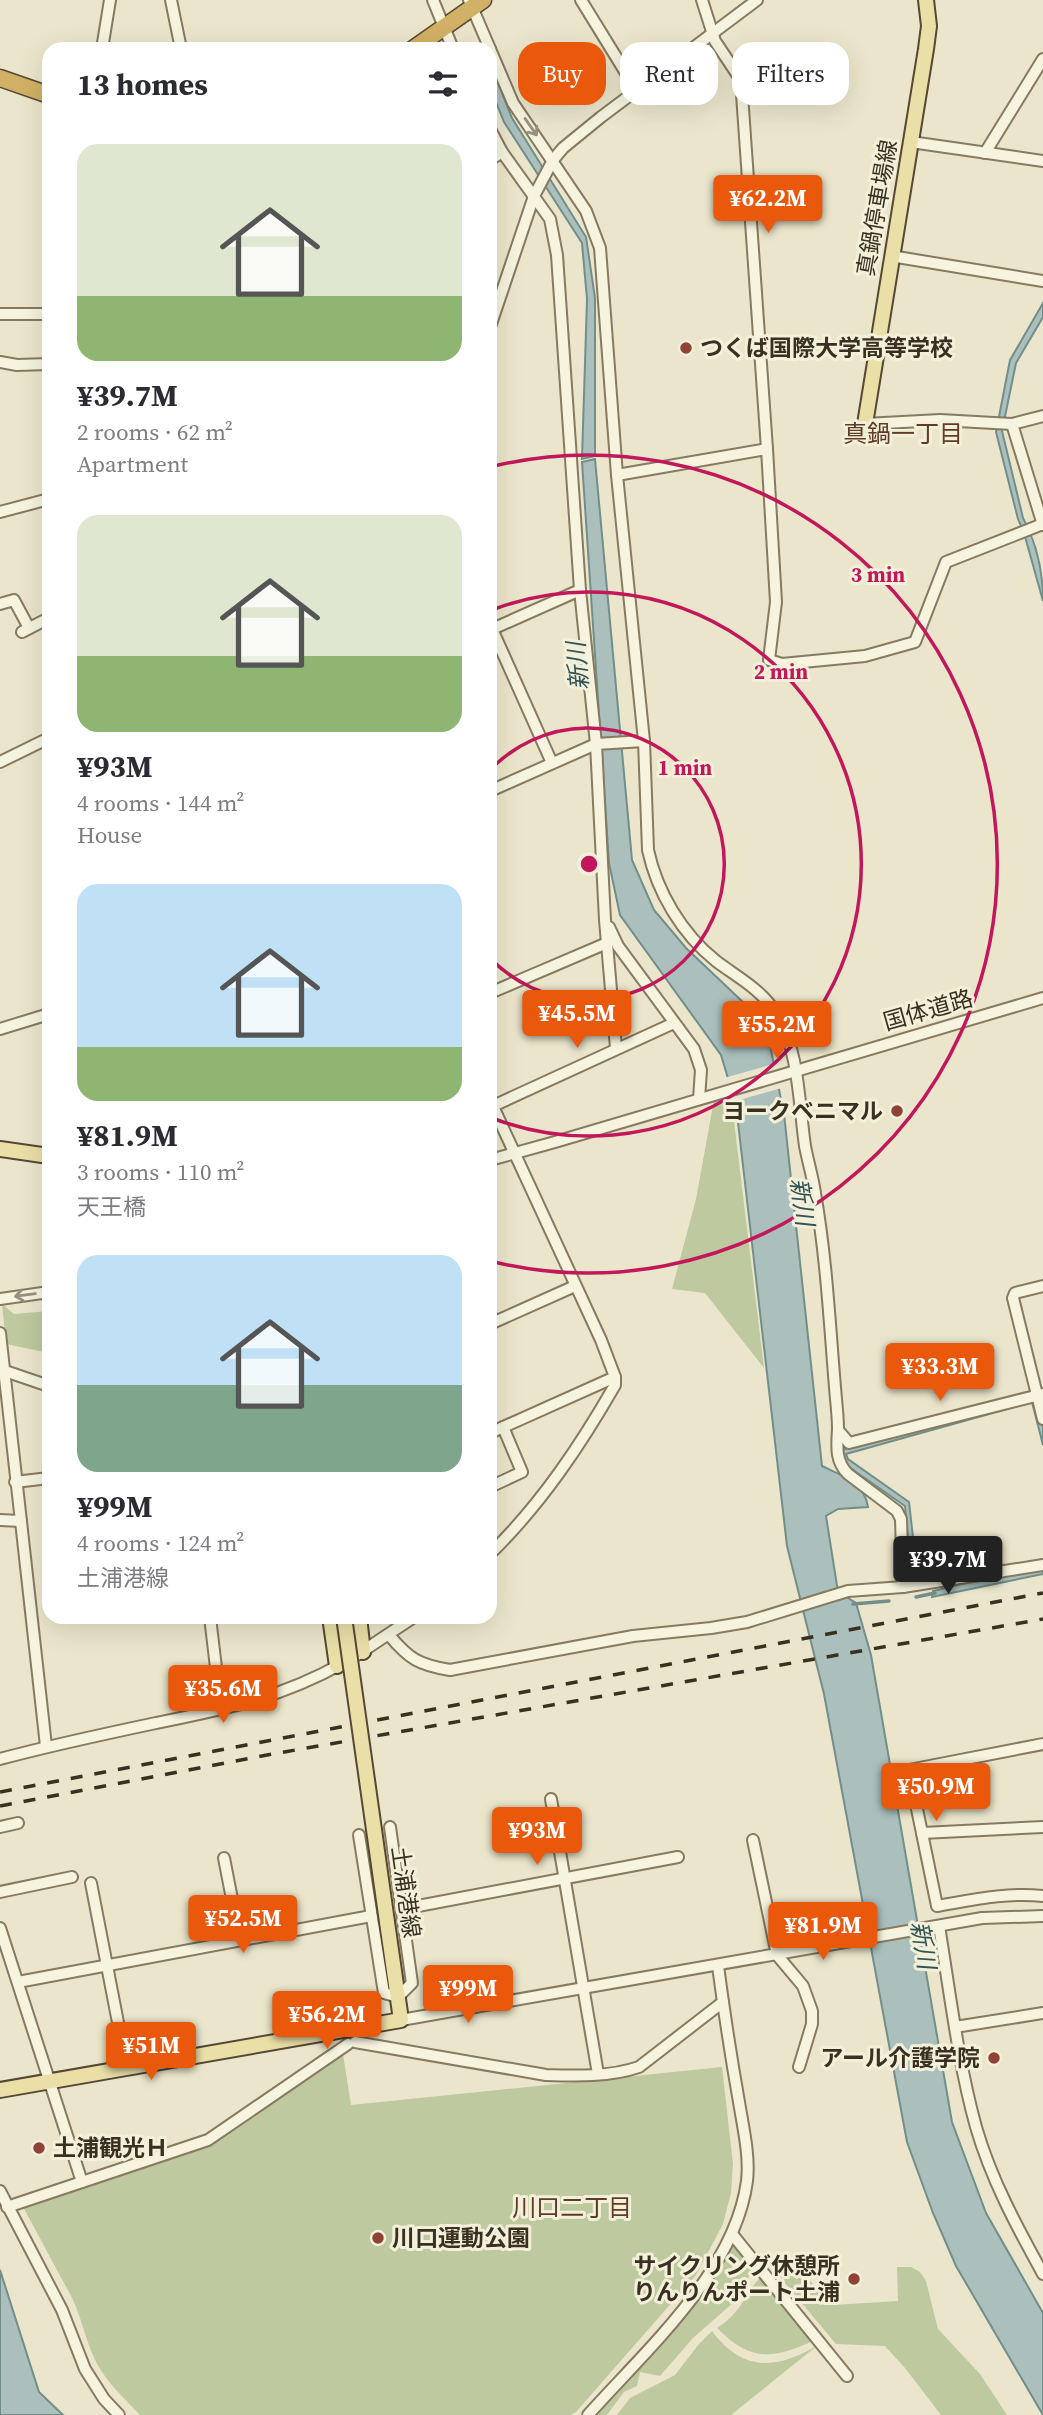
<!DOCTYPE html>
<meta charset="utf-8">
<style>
:root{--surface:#fff;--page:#f2f2f3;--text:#2b2b33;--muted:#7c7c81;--accent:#ea580c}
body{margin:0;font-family:"Source Serif 4","Noto Sans JP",serif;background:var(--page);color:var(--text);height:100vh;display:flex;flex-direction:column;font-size:26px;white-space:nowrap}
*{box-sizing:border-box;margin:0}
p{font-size:23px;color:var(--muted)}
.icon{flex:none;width:38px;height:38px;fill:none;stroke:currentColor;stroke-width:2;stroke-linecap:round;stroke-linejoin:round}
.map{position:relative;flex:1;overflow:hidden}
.drawer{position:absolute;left:42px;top:42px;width:455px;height:1582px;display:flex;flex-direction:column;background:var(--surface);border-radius:21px;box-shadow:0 7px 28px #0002}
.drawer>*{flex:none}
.top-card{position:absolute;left:518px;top:42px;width:420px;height:63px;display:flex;gap:14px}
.price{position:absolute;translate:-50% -60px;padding:0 16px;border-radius:7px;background:var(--accent);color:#fff;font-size:23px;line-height:46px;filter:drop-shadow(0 2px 4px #0008)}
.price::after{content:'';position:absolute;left:50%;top:42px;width:21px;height:16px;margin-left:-10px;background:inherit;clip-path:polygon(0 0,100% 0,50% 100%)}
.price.current{background:#222;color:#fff}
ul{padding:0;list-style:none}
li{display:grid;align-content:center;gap:14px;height:371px;padding:0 35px}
li span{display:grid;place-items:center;height:217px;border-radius:21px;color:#555}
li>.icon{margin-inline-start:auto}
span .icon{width:126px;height:126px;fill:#fffc;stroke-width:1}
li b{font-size:30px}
h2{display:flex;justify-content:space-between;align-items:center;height:84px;padding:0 35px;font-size:30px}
.tag{padding:0 24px;border-radius:21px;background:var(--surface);box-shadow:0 7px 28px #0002;font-size:24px;line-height:63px}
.tag.current{background:var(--accent);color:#fff}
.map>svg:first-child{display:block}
.green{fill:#bec99f}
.water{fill:#abc0bd;stroke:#728e8b;stroke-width:2}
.pier{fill:#ebe6cb}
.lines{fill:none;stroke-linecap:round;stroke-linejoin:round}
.stream{stroke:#728e8b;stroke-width:3.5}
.minor-casing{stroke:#867a60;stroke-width:14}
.major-casing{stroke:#554834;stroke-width:18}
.highway-casing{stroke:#554834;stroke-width:19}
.minor{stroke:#f6f3de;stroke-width:10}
.major{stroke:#eadfa7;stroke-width:14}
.highway{stroke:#d1b165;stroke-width:16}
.rail{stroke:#393022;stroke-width:3.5;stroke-dasharray:12 12;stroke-linecap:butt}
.major-bridge-casing{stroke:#554834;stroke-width:18;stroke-linecap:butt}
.major-bridge{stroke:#eadfa7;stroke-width:14}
.oneway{stroke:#989280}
.ring{fill:none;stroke:#c2185b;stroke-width:3.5}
.poi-dot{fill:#904236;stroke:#f3f0da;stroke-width:2.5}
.labels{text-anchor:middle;stroke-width:6;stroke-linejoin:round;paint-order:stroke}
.street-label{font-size:23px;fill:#393022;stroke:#f3f0da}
.poi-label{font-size:23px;font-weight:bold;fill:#393022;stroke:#f3f0da;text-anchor:start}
.neighbourhood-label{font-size:24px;fill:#613b26;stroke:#f3f0da}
.water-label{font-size:24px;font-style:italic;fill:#335457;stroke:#f3f0da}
.centre{fill:#c2185b;stroke:#f3f0da;stroke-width:3.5}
.ring-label{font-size:21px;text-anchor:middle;font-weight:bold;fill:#c2185b;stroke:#f3f0da;stroke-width:6;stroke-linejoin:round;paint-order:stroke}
</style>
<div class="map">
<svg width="1043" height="2415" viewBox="0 0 1043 2415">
<rect width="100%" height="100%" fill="#ebe6cb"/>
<g class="green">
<polygon points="714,1100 732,1105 764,1368 705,1293 672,1289 696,1199"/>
<polygon points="2,1304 14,1314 49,1311 49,1353 6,1344"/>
<path d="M343,2054L351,2105L722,2067L733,2164L731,2193L723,2224L696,2275L576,2412L570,2415H140C123,2397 102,2378 93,2355C84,2335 80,2312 70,2294C54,2265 39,2236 23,2207L208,2144Z"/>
<path d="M733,2239L759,2270L749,2276L734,2302L693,2338L660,2376L640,2372L637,2386L624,2392L607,2415H594C643,2360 702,2306 733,2239Z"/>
<path d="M897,2267H911L920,2272L926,2281L938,2329L980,2374L1007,2415H941L905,2368L885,2346L836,2344L780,2277L781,2273L806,2275C815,2288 823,2294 833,2305L898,2301Z"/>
<path d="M763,2275L815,2340C773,2359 752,2363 717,2328C744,2311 743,2294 763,2275Z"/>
<path d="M712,2331C743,2373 778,2369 818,2345L731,2415H617L630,2398L675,2375L699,2344Z"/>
</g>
<g class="water">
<polygon points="490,63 512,118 586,237 595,298 595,456 582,459 587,299 582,243 504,122 490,87"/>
<path d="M1043,303V317L1016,363L1002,431L1023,518C1037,544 1043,573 1043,601L1024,533L1018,519L996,432L1010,360Z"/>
<path d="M595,459L632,860L654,910L686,948L746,1005L763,1028L770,1045L784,1114L822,1466C841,1475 865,1483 868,1507L838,1509L826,1516L838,1592L856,1603L871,1655L952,2122L986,2213L1043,2313V2415L956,2266L933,2213L907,2142L824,1694L787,1546L736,1105L721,1055L620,915L609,863L582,462Z"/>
<polygon points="1035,1397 1043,1427 1043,1445 1032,1402 846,1454 848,1459 909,1502 914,1546 909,1547 905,1506 846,1465 841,1450"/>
<polygon points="1043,1568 1043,1574 932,1597 933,1591 991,1577"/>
<polygon points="0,2270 39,2392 63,2415 0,2415"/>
</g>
<polygon class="pier" points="777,1063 782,1088 732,1102 724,1078"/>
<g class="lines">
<g class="stream">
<polyline points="916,1597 935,1593"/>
<polyline points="853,1604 889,1601"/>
</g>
<g class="minor-casing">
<g id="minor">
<polyline points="171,0 181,49"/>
<polyline points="433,0 453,49"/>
<polyline points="469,0 490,49"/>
<polyline points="581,0 637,91"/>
<polyline points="702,0 715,41 741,80 767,449"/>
<polyline points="102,49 110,0"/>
<path d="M490,49L513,103L586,211L600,248L617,475L644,741L648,850C657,892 682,934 716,961C737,977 761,989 776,1013C799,1048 799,1105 805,1146C808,1162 813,1178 815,1193C827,1261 830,1331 836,1399C837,1409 838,1419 838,1429C837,1446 835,1461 848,1474L897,1511L901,1519L903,1587"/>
<polyline points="490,129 502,152 550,219 557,255 580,590 596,744 605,920 616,1048"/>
<polyline points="911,142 1043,161"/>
<polyline points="985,153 1043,59"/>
<polyline points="490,160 502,152"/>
<polyline points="891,256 1043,281"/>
<polyline points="0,314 49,314"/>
<polyline points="490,327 534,196 553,160 563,148 601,117 757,0"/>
<polyline points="0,362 17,365 49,364"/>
<polyline points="865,424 940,420 1012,424 1043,416"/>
<polyline points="1012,424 1043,525"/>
<polyline points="617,475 767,449 776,602 769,660 782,664 865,656 915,642 946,562 1043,524"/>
<polyline points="0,512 49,499"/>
<polyline points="0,604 14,600 29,628"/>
<polyline points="492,629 552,763"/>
<polyline points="490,630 580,590"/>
<polyline points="22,632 49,618"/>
<polyline points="0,762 49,738"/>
<polyline points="490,791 596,744 644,741"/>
<polyline points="609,927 618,946 694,1049 701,1070 699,1099"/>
<polyline points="490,993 607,943"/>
<polyline points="0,1029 49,1014"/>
<path d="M490,1100L601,1340L615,1377V1385C580,1446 541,1504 490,1554"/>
<polyline points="493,1106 674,1023"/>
<polyline points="490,1160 555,1142 1043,998"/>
<polyline points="1043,1286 1015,1293 1013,1298 1043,1419"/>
<polyline points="0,1299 49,1292"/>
<polyline points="490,1324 575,1286"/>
<polyline points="0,1333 46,1746"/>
<polyline points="5,1371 49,1386"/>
<polyline points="838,1430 849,1443 1043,1394"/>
<polyline points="490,1433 615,1377"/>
<polyline points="15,1482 49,1478"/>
<polyline points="490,1487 522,1472 503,1427"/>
<polyline points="0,1520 21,1521"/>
<polyline points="210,1617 221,1710"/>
<path d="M389,1635C409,1659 419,1665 450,1670L633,1636L711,1628L747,1622L848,1591L903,1587L1043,1565"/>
<polyline points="357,1655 414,1617"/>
<path d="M1043,1744L909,1770L937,1906C972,1900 1007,1892 1043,1896"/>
<path d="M0,1759C52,1745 104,1734 156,1723C225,1709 281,1698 343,1663"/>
<polyline points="551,1799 598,2074"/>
<polyline points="0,1827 18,1823"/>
<polyline points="922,1833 1043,1827"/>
<polyline points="359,1835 384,1993 398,1997 412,1983 390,1827"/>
<polyline points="753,1840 777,1955 803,1986 812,2011 812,2024 799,2067"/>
<polyline points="224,1858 240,1940"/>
<polyline points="91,1883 127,2069"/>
<polyline points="0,1892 72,1877"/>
<polyline points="402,1909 678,1857"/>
<path d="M939,1926C950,1993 958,2062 976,2127C991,2179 1017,2227 1043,2274"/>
<polyline points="0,1928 82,2182"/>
<polyline points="18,1982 371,1916"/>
<polyline points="401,2020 982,1918 1043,1916"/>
<polyline points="955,2027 1043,2013"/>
<path d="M355,2042L546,2075C576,2076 610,2077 639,2067L723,2002"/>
<polyline points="0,2191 62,2310 85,2369 104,2399 119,2415"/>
<polyline points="7,2207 208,2140 348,2044"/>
<polyline points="732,2234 847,2376"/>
<path d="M588,2415C646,2350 735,2272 747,2181C750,2156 743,2127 739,2102C731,2057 724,2011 718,1966"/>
</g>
</g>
<g class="major-casing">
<g id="major">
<polyline points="865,424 926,49 929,26 926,0"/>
<polyline points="0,1149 49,1156"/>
<polyline points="330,1617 337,1666"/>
<polyline points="359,1617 363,1652"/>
<polyline points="0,2090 401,2020 387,1922"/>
</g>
</g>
<g class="highway-casing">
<g id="highway">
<polyline points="413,49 483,0"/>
<polyline points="0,78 49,95"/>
</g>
</g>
<use href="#minor" class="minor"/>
<use href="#major" class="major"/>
<use href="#highway" class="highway"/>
<g class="rail">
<polyline points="0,1792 1043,1593"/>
<polyline points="0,1806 267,1755 1043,1619"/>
</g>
<g class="major-bridge-casing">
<polyline id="major-bridge" points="344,1617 387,1922"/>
</g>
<use href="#major-bridge" class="major-bridge"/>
</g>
<defs><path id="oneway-shaft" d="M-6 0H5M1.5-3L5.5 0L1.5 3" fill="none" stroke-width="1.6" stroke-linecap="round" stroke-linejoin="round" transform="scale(1.75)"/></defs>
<g class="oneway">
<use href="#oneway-shaft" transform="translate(531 127) rotate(55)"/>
<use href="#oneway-shaft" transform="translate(25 1295) rotate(173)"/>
</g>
<g class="ring">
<path d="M490 770A136 136 0 1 1 490 958"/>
<path d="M492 610A272 272 0 1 1 492 1118"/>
<path d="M490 467A409 409 0 1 1 490 1261"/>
</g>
<g class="poi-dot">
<circle cx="686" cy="348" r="7"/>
<circle cx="897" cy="1111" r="7"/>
<circle cx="994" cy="2058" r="7"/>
<circle cx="39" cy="2148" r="7"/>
<circle cx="378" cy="2238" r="7"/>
<circle cx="854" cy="2279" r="7"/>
</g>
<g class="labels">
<g class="street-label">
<text transform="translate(877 208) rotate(-80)" y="8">真鍋停車場線</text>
<text transform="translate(928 1010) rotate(-16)" y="8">国体道路</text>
<text transform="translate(406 1892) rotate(82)" y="8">土浦港線</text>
</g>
<g class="poi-label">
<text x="700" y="356">つくば国際大学高等学校</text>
<text x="883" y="1119" text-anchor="end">ヨークベニマル</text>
<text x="980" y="2066" text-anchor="end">アール介護学院</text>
<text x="53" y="2156">土浦観光Ｈ</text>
<text x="392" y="2246">川口運動公園</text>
<text x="840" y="2274" text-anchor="end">サイクリング休憩所<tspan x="840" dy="26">りんりんポート土浦</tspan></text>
</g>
<g class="neighbourhood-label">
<text x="903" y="442">真鍋一丁目</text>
<text x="572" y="2216">川口二丁目</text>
</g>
<g class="water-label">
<text transform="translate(578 666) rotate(-95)" y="8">新川</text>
<text transform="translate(802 1202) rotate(82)" y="8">新川</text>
<text transform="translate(923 1945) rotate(80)" y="8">新川</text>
</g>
</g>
<circle cx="589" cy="864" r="10" class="centre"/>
<g class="ring-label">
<text x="878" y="582">3 min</text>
<text x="781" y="679">2 min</text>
<text x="685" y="775">1 min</text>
</g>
</svg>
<b class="price" style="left:768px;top:235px">¥62.2M</b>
<b class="price" style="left:577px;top:1050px">¥45.5M</b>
<b class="price" style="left:777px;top:1061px">¥55.2M</b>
<b class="price" style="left:940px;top:1403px">¥33.3M</b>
<b class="price current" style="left:948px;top:1596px">¥39.7M</b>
<b class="price" style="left:223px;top:1725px">¥35.6M</b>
<b class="price" style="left:936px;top:1823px">¥50.9M</b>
<b class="price" style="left:537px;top:1867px">¥93M</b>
<b class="price" style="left:243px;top:1955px">¥52.5M</b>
<b class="price" style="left:823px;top:1962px">¥81.9M</b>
<b class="price" style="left:468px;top:2025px">¥99M</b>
<b class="price" style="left:327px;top:2051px">¥56.2M</b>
<b class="price" style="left:151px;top:2082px">¥51M</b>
<div class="top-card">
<a class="tag current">Buy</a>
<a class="tag">Rent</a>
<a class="tag">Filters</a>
</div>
<section class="drawer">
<h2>13 homes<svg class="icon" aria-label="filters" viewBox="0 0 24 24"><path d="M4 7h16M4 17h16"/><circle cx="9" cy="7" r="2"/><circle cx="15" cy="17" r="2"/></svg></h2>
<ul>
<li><span style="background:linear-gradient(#dfe7d0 70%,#8fb573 0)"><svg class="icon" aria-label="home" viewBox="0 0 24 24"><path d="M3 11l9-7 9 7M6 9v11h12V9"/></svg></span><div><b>¥39.7M</b><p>2 rooms · 62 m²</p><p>Apartment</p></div></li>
<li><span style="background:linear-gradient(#dfe7d0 65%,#8fb573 0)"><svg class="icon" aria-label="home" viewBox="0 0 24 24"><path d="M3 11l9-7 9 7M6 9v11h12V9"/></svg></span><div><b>¥93M</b><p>4 rooms · 144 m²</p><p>House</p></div></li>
<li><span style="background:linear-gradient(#bfe0f5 75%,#8fb573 0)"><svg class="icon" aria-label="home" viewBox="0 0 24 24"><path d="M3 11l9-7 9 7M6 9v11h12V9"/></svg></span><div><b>¥81.9M</b><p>3 rooms · 110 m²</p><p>天王橋</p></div></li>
<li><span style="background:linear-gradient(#bfe0f5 60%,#7fa58c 0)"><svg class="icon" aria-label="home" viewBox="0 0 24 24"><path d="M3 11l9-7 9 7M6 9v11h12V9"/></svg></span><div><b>¥99M</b><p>4 rooms · 124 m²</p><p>土浦港線</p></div></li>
</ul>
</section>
</div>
